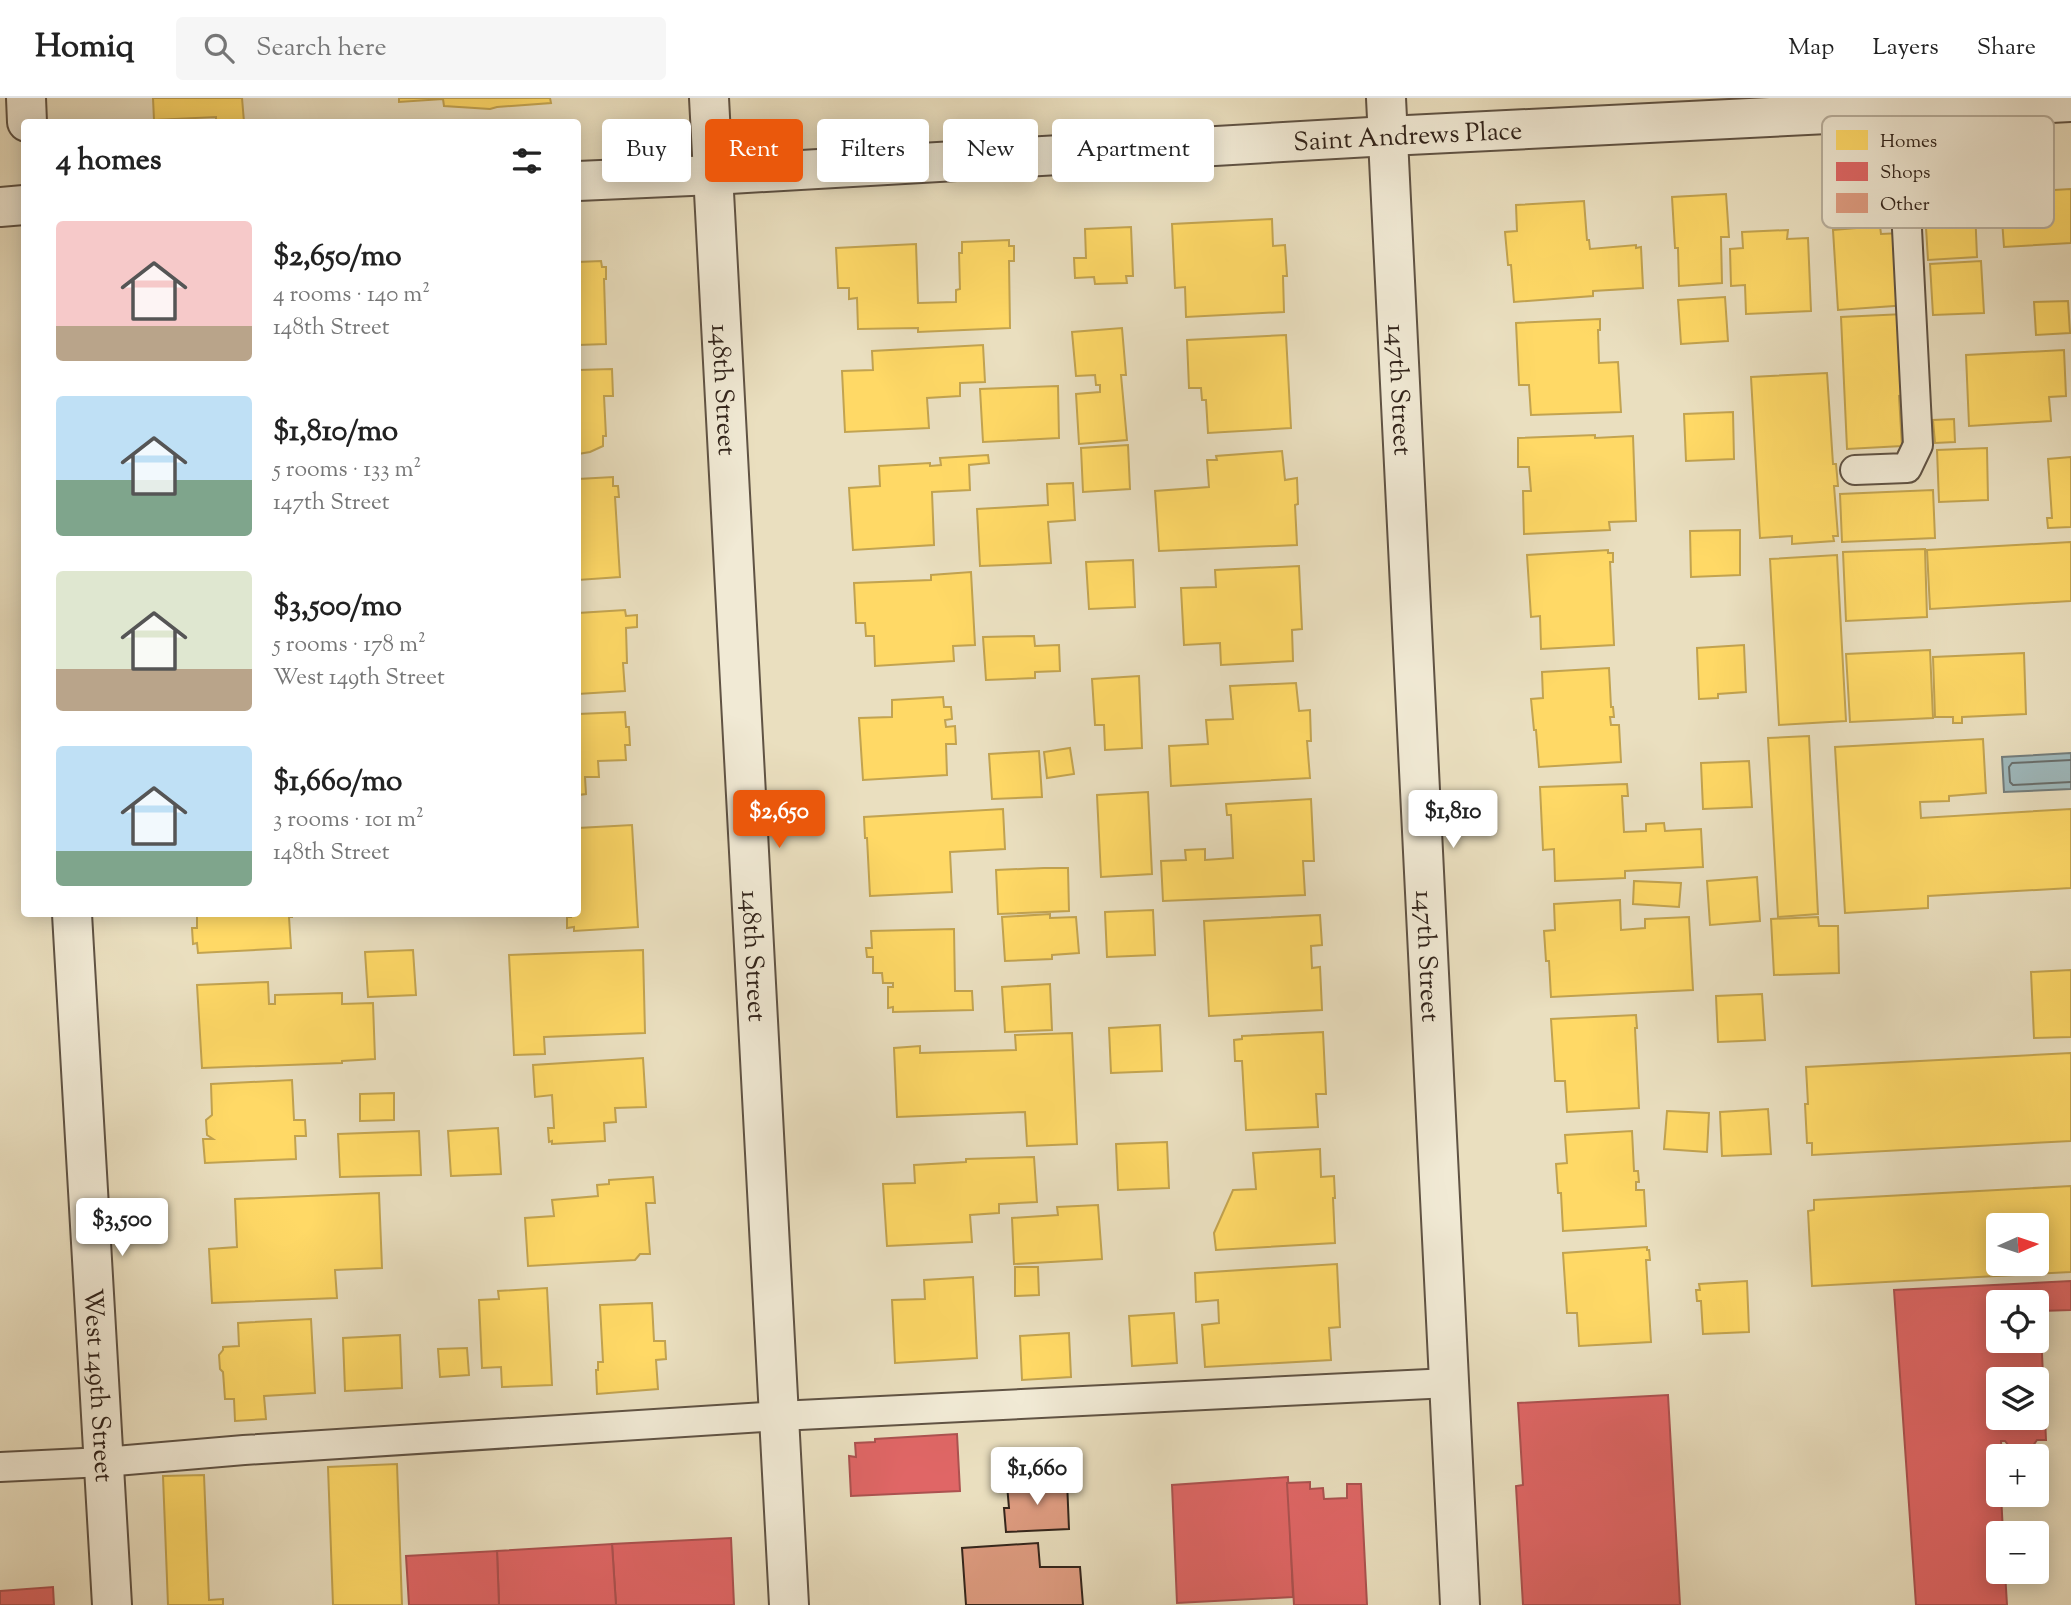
<!DOCTYPE html>
<meta charset="utf-8">
<style>
:root{--surface:#fff;--page:#f6f6f6;--text:#222;--muted:#767676;--line:#e0e0e0;--accent:#ea580c}
body{margin:0;font-family:"Sorts Mill Goudy",serif;background:var(--page);color:var(--text);height:100vh;display:flex;flex-direction:column;font-size:26px;white-space:nowrap}
*{box-sizing:border-box;margin:0}
p{font-size:23px;color:var(--muted)}
.icon{flex:none;width:38px;height:38px;fill:none;stroke:currentColor;stroke-width:2;stroke-linecap:round;stroke-linejoin:round}
.map{position:relative;flex:1;overflow:hidden}
.side{position:absolute;left:21px;top:21px;width:560px;height:798px;display:flex;flex-direction:column;background:var(--surface);border-radius:7px;box-shadow:0 4px 18px #0003}
.side>*{flex:none}
.top-card{position:absolute;left:602px;top:21px;width:665px;height:63px;display:flex;gap:14px}
.needle{width:46px;rotate:87deg}
.controls{position:absolute;left:1986px;top:1115px;display:grid;gap:14px}
.controls a{display:grid;place-items:center;width:63px;height:63px;border-radius:7px;background:var(--surface);box-shadow:0 4px 18px #0003;font-size:35px}
.price{position:absolute;translate:-50% -60px;padding:0 16px;border-radius:7px;background:#fff;color:#222;font-size:23px;line-height:46px;filter:drop-shadow(0 2px 4px #0008)}
.price::after{content:'';position:absolute;left:50%;top:42px;width:21px;height:16px;margin-left:-10px;background:inherit;clip-path:polygon(0 0,100% 0,50% 100%)}
.price.active{background:var(--accent);color:#fff}
ul{padding:0;list-style:none}
li{display:flex;align-items:center;gap:21px;height:175px;padding:0 35px}
li span{display:grid;place-items:center;flex:none;width:196px;height:140px;border-radius:7px;color:#555}
li>.icon{margin-inline-start:auto}
span .icon{width:84px;height:84px;fill:#fffc;stroke-width:1}
li b{font-size:30px}
h2{display:flex;justify-content:space-between;align-items:center;height:84px;padding:0 35px;font-size:30px}
.tag{padding:0 24px;border-radius:7px;background:var(--surface);box-shadow:0 4px 18px #0003;font-size:24px;line-height:63px}
.tag.active{background:var(--accent);color:#fff}
header{display:flex;align-items:center;gap:42px;box-sizing:border-box;height:98px;padding:0 35px;background:var(--surface);border-bottom:2px solid var(--line)}
header strong{font-size:33px}
nav{display:flex;gap:38px;margin-inline-start:auto;font-size:24px}
.search{width:490px;height:63px;background:var(--page);display:flex;align-items:center;gap:18px;box-sizing:border-box;padding:0 24px;border-radius:7px;color:var(--muted);font-size:26px}
.map>svg:first-child{display:block}
.water{fill:#9eb9bd;stroke:#737d7c;stroke-width:2}
.homes{fill:#ffd966;stroke:#c2a350;stroke-width:2;fill-rule:evenodd}
.shops{fill:#e06666;stroke:#ac5250;stroke-width:2;fill-rule:evenodd}
.lines{fill:none;stroke-linecap:round;stroke-linejoin:round}
.shore{stroke:#686e6c;stroke-width:2}
.building{fill:#e09d82;stroke:#32241b;stroke-width:2}
.service-casing{stroke:#605344;stroke-width:32}
.minor-casing{stroke:#605344;stroke-width:42}
.service{stroke:#f1ead5;stroke-width:28}
.minor{stroke:#f1ead5;stroke-width:38}
.labels{text-anchor:middle;stroke-width:7;stroke-linejoin:round;paint-order:stroke}
.street-label{font-size:26px;fill:#32241b;stroke:#f1ead5}
.key{fill:#f1ead5;stroke:#b8af9d;stroke-width:2}
.key-label{font-size:19px;fill:#32241b}
</style>
<header>
<strong>Homiq</strong>
<div class="search"><svg class="icon" aria-label="search" viewBox="0 0 24 24"><circle cx="10" cy="10" r="6"/><path d="M15 15l6 6"/></svg>Search here</div>
<nav><a>Map</a><a>Layers</a><a>Share</a></nav>
</header>
<div class="map">
<svg width="2071" height="1507" viewBox="0 0 2071 1507">
<rect width="100%" height="100%" fill="#eadfbf"/>
<filter id="stains"><feTurbulence type="fractalNoise" baseFrequency=".00286" numOctaves="4"/><feColorMatrix values="0 0 0 0 .2 0 0 0 0 .09 0 0 0 0 .02 0 0 0 .5 -.17"/></filter>
<radialGradient id="worn" r=".72"><stop offset=".6" stop-color="#630" stop-opacity="0"/><stop offset="1" stop-color="#630" stop-opacity=".3"/></radialGradient>
<polygon class="water" points="2071,655 2071,691 2004,694 2002,659"/>
<g class="homes">
<polygon points="153,0 242,0 244,24 216,24 216,19 154,22"/>
<polygon points="399,0 550,0 551,5 497,9 490,11 444,8 443,1 399,4"/>
<polygon points="2071,91 2071,145 2004,149 2000,95"/>
<polygon points="1726,96 1729,139 1721,139 1722,185 1679,188 1678,150 1675,150 1672,99"/>
<polygon points="1584,103 1587,142 1589,142 1590,151 1636,147 1636,150 1641,149 1643,190 1593,193 1593,198 1514,204 1511,167 1508,167 1505,134 1517,133 1516,107"/>
<polygon points="1975,110 1977,159 1928,162 1925,113"/>
<polygon points="1272,121 1273,148 1285,147 1287,178 1283,178 1284,214 1186,219 1185,189 1175,190 1172,126"/>
<polygon points="1880,128 1881,136 1901,135 1908,207 1838,212 1833,132"/>
<polygon points="1131,129 1133,178 1126,178 1127,185 1095,186 1094,179 1075,180 1074,160 1086,160 1085,131"/>
<polygon points="1788,132 1787,141 1808,140 1811,213 1746,216 1745,187 1731,188 1730,151 1743,150 1742,134"/>
<polygon points="1009,142 1009,148 1014,148 1014,163 1009,163 1010,230 918,234 918,230 858,231 857,200 849,201 849,190 838,190 836,150 916,146 918,205 956,204 956,192 960,191 959,155 962,155 962,144"/>
<polygon points="601,163 602,169 606,169 606,181 604,181 606,246 578,247 578,164"/>
<polygon points="1981,163 1984,215 1933,217 1930,166"/>
<polygon points="1725,199 1728,243 1681,246 1678,202"/>
<polygon points="2068,203 2070,235 2036,237 2034,204"/>
<polygon points="1904,216 1908,297 1899,298 1902,348 1847,351 1841,219"/>
<polygon points="1600,221 1600,232 1598,232 1599,265 1618,264 1621,314 1531,317 1529,287 1519,287 1516,225"/>
<polygon points="1122,230 1126,277 1121,277 1127,342 1079,346 1076,296 1100,294 1100,287 1096,287 1095,277 1076,278 1072,234"/>
<polygon points="1286,237 1291,330 1208,335 1206,302 1202,302 1201,290 1189,290 1187,242"/>
<polygon points="983,247 985,284 960,285 960,298 927,300 929,330 845,334 842,273 873,272 872,253"/>
<polygon points="2064,252 2066,298 2049,299 2051,323 1969,328 1966,257"/>
<polygon points="612,271 613,298 604,298 606,338 603,338 603,348 590,354 578,356 578,272"/>
<polygon points="1827,275 1833,366 1836,366 1838,388 1834,388 1838,438 1833,438 1834,443 1792,446 1792,438 1760,440 1751,279"/>
<polygon points="1058,288 1059,340 983,344 980,291"/>
<polygon points="1733,314 1734,361 1686,363 1684,316"/>
<polygon points="1954,321 1955,344 1935,345 1933,322"/>
<polygon points="1595,337 1595,340 1633,338 1636,423 1609,424 1610,432 1524,436 1523,393 1531,393 1529,369 1518,369 1518,340"/>
<polygon points="1128,347 1130,391 1083,394 1081,350"/>
<polygon points="1987,350 1988,402 1939,404 1937,352"/>
<polygon points="1282,353 1285,382 1297,380 1298,406 1295,407 1297,447 1159,453 1155,393 1209,389 1207,362 1217,362 1216,358"/>
<polygon points="988,357 989,365 969,367 970,392 932,394 934,447 853,452 849,390 880,388 879,368 930,365 930,368 941,367 940,360"/>
<polygon points="2071,359 2071,429 2048,430 2047,420 2052,420 2048,361"/>
<polygon points="613,379 613,388 618,388 619,399 615,399 620,479 578,482 578,381"/>
<polygon points="1073,385 1075,422 1048,424 1051,465 980,468 977,411 1048,407 1047,386"/>
<polygon points="1933,392 1935,440 1842,444 1840,396"/>
<polygon points="1740,432 1740,477 1691,479 1690,433"/>
<polygon points="2071,444 2071,503 1930,511 1927,452"/>
<polygon points="1925,451 1927,519 1846,523 1843,454"/>
<polygon points="1608,452 1608,455 1613,455 1613,464 1610,464 1614,547 1541,551 1540,518 1531,519 1527,457"/>
<polygon points="1837,457 1846,623 1779,627 1770,461"/>
<polygon points="1133,462 1135,509 1089,511 1086,464"/>
<polygon points="1299,468 1302,531 1292,532 1293,563 1221,567 1220,545 1184,547 1181,490 1216,489 1215,472"/>
<polygon points="971,474 975,547 953,548 954,563 875,568 874,538 866,538 865,525 856,525 854,485 931,482 931,477"/>
<polygon points="625,512 626,518 637,517 637,529 626,530 627,565 623,565 625,593 578,596 578,515"/>
<polygon points="1034,538 1035,548 1059,547 1060,573 1035,574 1035,580 986,582 983,539"/>
<polygon points="1744,547 1746,594 1718,596 1718,600 1699,601 1697,550"/>
<polygon points="1930,552 1933,620 1850,624 1846,556"/>
<polygon points="2024,555 2026,616 1962,619 1962,625 1953,625 1953,619 1935,619 1933,559"/>
<polygon points="1609,570 1611,609 1613,609 1614,619 1610,619 1611,627 1619,627 1621,664 1539,669 1536,632 1534,632 1531,601 1543,600 1542,574"/>
<polygon points="1139,578 1142,650 1105,652 1104,627 1095,627 1092,581"/>
<polygon points="1296,585 1299,613 1310,612 1311,643 1307,643 1310,680 1171,688 1169,648 1208,646 1206,622 1233,621 1230,588"/>
<polygon points="943,599 944,609 951,609 952,621 945,622 946,629 955,628 956,646 946,646 947,677 863,682 859,620 892,619 892,602"/>
<polygon points="625,614 626,629 629,629 630,647 625,647 626,662 598,663 599,679 585,679 586,696 578,697 578,616"/>
<polygon points="1809,638 1818,816 1778,819 1768,640"/>
<polygon points="1983,641 1986,695 1949,698 1949,703 1920,704 1921,720 2071,711 2071,790 1928,798 1928,810 1845,815 1835,649"/>
<polygon points="1070,650 1074,676 1047,680 1044,654"/>
<polygon points="1039,653 1042,699 992,701 989,656"/>
<polygon points="1749,663 1752,709 1703,711 1701,665"/>
<polygon points="1627,686 1628,698 1622,698 1624,734 1646,733 1646,726 1664,725 1665,733 1701,731 1703,769 1625,773 1625,780 1555,783 1554,751 1543,752 1540,689"/>
<polygon points="1148,694 1152,776 1101,779 1097,697"/>
<polygon points="1311,701 1314,763 1303,763 1305,797 1163,803 1161,763 1186,762 1185,752 1205,751 1205,762 1233,760 1231,717 1227,717 1226,706"/>
<polygon points="1003,711 1005,751 950,754 952,794 870,798 867,740 865,740 864,719"/>
<polygon points="632,727 638,829 574,833 574,829 567,830 567,819 571,819 571,816 578,816 578,730"/>
<polygon points="1044,770 1068,770 1069,813 998,816 996,772"/>
<polygon points="1757,779 1760,823 1710,827 1707,783"/>
<polygon points="1634,783 1681,785 1679,809 1633,806"/>
<polygon points="1620,802 1621,832 1645,830 1645,821 1689,819 1693,892 1551,899 1549,863 1546,863 1544,833 1555,832 1554,806"/>
<polygon points="1153,812 1155,857 1107,859 1105,814"/>
<polygon points="197,816 292,816 292,819 289,819 291,850 198,855 197,845 193,846 192,830 197,830"/>
<polygon points="1050,816 1050,820 1076,819 1079,855 1052,857 1052,861 1005,863 1002,819"/>
<polygon points="1320,817 1322,847 1311,848 1312,870 1320,869 1322,912 1209,918 1204,823"/>
<polygon points="1818,819 1819,828 1838,828 1839,875 1774,877 1771,821"/>
<polygon points="954,831 955,893 972,893 973,912 893,914 893,909 888,910 888,889 893,889 893,885 883,885 882,875 873,875 873,859 867,859 866,850 872,850 871,833"/>
<polygon points="413,852 416,897 368,899 365,854"/>
<polygon points="643,852 645,935 544,939 545,956 514,957 509,857"/>
<polygon points="2071,872 2071,939 2034,940 2031,874"/>
<polygon points="268,884 269,906 275,906 275,897 342,895 342,906 373,905 375,961 342,963 342,965 202,970 197,887"/>
<polygon points="1050,886 1052,932 1005,934 1002,889"/>
<polygon points="1762,896 1765,942 1718,944 1716,898"/>
<polygon points="1636,917 1637,930 1635,930 1639,1010 1567,1014 1565,983 1555,983 1551,921"/>
<polygon points="1160,927 1162,973 1111,975 1109,930"/>
<polygon points="1323,934 1326,996 1316,996 1318,1029 1246,1032 1242,963 1235,963 1234,942 1242,941 1242,938"/>
<polygon points="1072,935 1077,1046 1027,1048 1025,1014 897,1019 894,950 920,948 920,955 1016,952 1015,937"/>
<polygon points="2071,955 2071,1043 1812,1057 1812,1045 1807,1045 1805,1006 1808,1006 1806,969"/>
<polygon points="643,960 646,1009 615,1010 616,1024 604,1025 605,1043 552,1046 552,1043 549,1044 548,1030 554,1030 552,997 535,999 533,967"/>
<polygon points="292,982 294,1022 305,1022 306,1038 295,1038 296,1061 205,1065 203,1041 213,1041 207,1037 206,1022 212,1017 211,986"/>
<polygon points="394,995 394,1022 360,1023 360,996"/>
<polygon points="1768,1011 1771,1056 1722,1058 1720,1014"/>
<polygon points="1667,1013 1709,1015 1707,1054 1664,1051"/>
<polygon points="498,1030 501,1076 451,1078 448,1033"/>
<polygon points="419,1033 421,1077 340,1079 338,1036"/>
<polygon points="1632,1033 1634,1073 1638,1073 1639,1084 1636,1084 1636,1092 1644,1092 1646,1128 1563,1133 1561,1095 1558,1095 1556,1066 1567,1065 1565,1037"/>
<polygon points="1167,1044 1169,1090 1118,1092 1116,1046"/>
<polygon points="1320,1051 1321,1079 1334,1078 1335,1100 1333,1100 1335,1145 1216,1152 1214,1135 1233,1092 1256,1091 1253,1055"/>
<polygon points="1034,1059 1037,1104 999,1106 999,1115 970,1117 972,1144 887,1148 883,1086 915,1085 914,1067 966,1064 966,1061"/>
<polygon points="653,1079 655,1105 646,1105 650,1156 640,1156 635,1162 528,1168 525,1120 554,1118 552,1102 598,1098 597,1087 609,1086 609,1082"/>
<path d="M2071,1088V1174L1812,1188L1808,1113L1814,1112V1102ZM1998,1127H2037V1166H1998Z"/>
<polygon points="379,1095 382,1170 335,1172 337,1200 212,1205 209,1151 237,1149 235,1101"/>
<polygon points="1098,1107 1102,1161 1014,1166 1012,1120 1058,1117 1057,1109"/>
<polygon points="1647,1149 1647,1152 1649,1152 1650,1162 1646,1162 1651,1244 1579,1248 1577,1215 1567,1215 1563,1155"/>
<polygon points="1337,1166 1340,1229 1329,1230 1331,1262 1205,1269 1202,1227 1219,1225 1218,1202 1196,1204 1195,1175"/>
<polygon points="1015,1169 1038,1169 1039,1197 1015,1198"/>
<polygon points="973,1179 977,1260 895,1265 892,1202 925,1201 924,1182"/>
<polygon points="1747,1183 1749,1234 1703,1236 1701,1203 1697,1203 1696,1192 1700,1192 1699,1186"/>
<polygon points="547,1190 552,1287 502,1289 501,1269 482,1270 479,1202 499,1201 498,1193"/>
<polygon points="652,1205 654,1243 665,1243 666,1261 656,1262 658,1291 597,1296 596,1272 598,1272 598,1264 603,1264 600,1207"/>
<polygon points="1174,1215 1177,1265 1132,1268 1129,1218"/>
<polygon points="311,1221 315,1295 264,1298 266,1321 235,1323 234,1301 225,1301 223,1274 220,1271 219,1257 223,1252 223,1249 239,1248 238,1225"/>
<polygon points="1069,1235 1071,1279 1022,1282 1020,1238"/>
<polygon points="400,1237 402,1290 345,1293 343,1240"/>
<polygon points="467,1250 469,1277 440,1279 438,1251"/>
<polygon points="397,1366 402,1507 333,1507 328,1369"/>
<polygon points="204,1377 209,1502 223,1501 223,1507 168,1507 163,1378"/>
</g>
<g class="shops">
<path d="M2071,1183V1212L2040,1213L2046,1342H2037L2030,1352H2012L2005,1343H2001L2002,1358H1998V1396H2001L2003,1435H1998V1474H2005L2007,1507H1916L1894,1192ZM1998,1204H2037V1242H1998ZM1998,1281H2037V1320H1998Z"/>
<polygon points="1668,1297 1680,1507 1523,1507 1516,1388 1523,1387 1518,1305"/>
<polygon points="957,1336 960,1393 851,1398 849,1358 856,1359 855,1345 875,1344 875,1341"/>
<polygon points="1288,1379 1293,1499 1177,1505 1172,1387"/>
<polygon points="1310,1384 1310,1391 1323,1390 1324,1401 1347,1400 1347,1386 1361,1386 1367,1507 1294,1507 1287,1385"/>
<polygon points="731,1440 734,1507 616,1507 612,1446"/>
<polygon points="612,1446 616,1507 499,1507 497,1453"/>
<polygon points="497,1453 499,1507 409,1507 406,1458"/>
<polygon points="53,1489 54,1507 0,1507 0,1493"/>
</g>
<g class="lines">
<polyline class="shore" points="2071,662 2012,665 2009,669 2010,684 2013,687 2071,684"/>
</g>
<g class="building">
<polygon points="1067,1383 1069,1431 1006,1434 1004,1410 1009,1410 1007,1387"/>
<polygon points="1038,1445 1040,1469 1080,1469 1083,1507 966,1507 962,1450"/>
</g>
<g class="lines">
<g class="service-casing">
<g id="service">
<polyline points="1855,372 1907,370 1918,347 1901,13"/>
<polyline points="0,1369 104,1364 244,1352 779,1318 1449,1285"/>
</g>
</g>
<g class="minor-casing">
<g id="minor">
<polyline points="26,0 27,24"/>
<path id="s1" d="M709,0L789,1507"/>
<path id="s2" d="M1386,0L1460,1507"/>
<path id="s3" d="M578,83L713,77L1388,38L2071,4"/>
<polyline points="0,109 24,107"/>
<path id="s4" d="M72,816L112,1507"/>
</g>
</g>
<use href="#service" class="service"/>
<use href="#minor" class="minor"/>
</g>
<g class="labels">
<g class="street-label">
<text dy="9" stroke="none"><textPath href="#s3" startOffset="831">Saint Andrews Place</textPath></text>
<text dy="9" stroke="none"><textPath href="#s1" startOffset="292">148th Street</textPath></text>
<text dy="9" stroke="none"><textPath href="#s2" startOffset="292">147th Street</textPath></text>
<text dy="9" stroke="none"><textPath href="#s1" startOffset="859">148th Street</textPath></text>
<text dy="9" stroke="none"><textPath href="#s2" startOffset="859">147th Street</textPath></text>
<text dy="9" stroke="none"><textPath href="#s4" startOffset="472">West 149th Street</textPath></text>
</g>
</g>
<rect x="1822" y="18" width="232" height="112" rx="10" class="key"/>
<rect x="1836" y="32" width="32" height="20" fill="#ffd966"/>
<rect x="1836" y="64" width="32" height="19" fill="#e06666"/>
<rect x="1836" y="95" width="32" height="20" fill="#e09d82"/>
<g class="key-label">
<text x="1880" y="49">Homes</text>
<text x="1880" y="80">Shops</text>
<text x="1880" y="112">Other</text>
</g>
<rect width="100%" height="100%" filter="url(#stains)"/>
<rect width="100%" height="100%" fill="url(#worn)"/>
</svg>
<div class="controls">
<a><svg class="needle" viewBox="-14 -14 28 28"><path d="M0-13l5 13h-10z" fill="#e53935"/><path d="M0 13l5-13h-10z" fill="#767676"/></svg></a>
<a><svg class="icon" aria-label="locate" viewBox="0 0 24 24"><circle cx="12" cy="12" r="6"/><path d="M12 2v4M12 18v4M2 12h4M18 12h4"/></svg></a>
<a><svg class="icon" aria-label="layers" viewBox="0 0 24 24"><path d="M12 4l9 5-9 5-9-5zM3 14l9 5 9-5"/></svg></a>
<a>+</a>
<a>−</a>
</div>
<b class="price active" style="left:779px;top:752px">$2,650</b>
<b class="price" style="left:1453px;top:752px">$1,810</b>
<b class="price" style="left:122px;top:1160px">$3,500</b>
<b class="price" style="left:1037px;top:1409px">$1,660</b>
<div class="top-card">
<a class="tag">Buy</a>
<a class="tag active">Rent</a>
<a class="tag">Filters</a>
<a class="tag">New</a>
<a class="tag">Apartment</a>
</div>
<section class="side">
<h2>4 homes<svg class="icon" aria-label="filters" viewBox="0 0 24 24"><path d="M4 7h16M4 17h16"/><circle cx="9" cy="7" r="2"/><circle cx="15" cy="17" r="2"/></svg></h2>
<ul>
<li><span style="background:linear-gradient(#f6c9c9 75%,#b9a48a 0)"><svg class="icon" aria-label="home" viewBox="0 0 24 24"><path d="M3 11l9-7 9 7M6 9v11h12V9"/></svg></span><div><b>$2,650/mo</b><p>4 rooms · 140 m²</p><p>148th Street</p></div></li>
<li><span style="background:linear-gradient(#bfe0f5 60%,#7fa58c 0)"><svg class="icon" aria-label="home" viewBox="0 0 24 24"><path d="M3 11l9-7 9 7M6 9v11h12V9"/></svg></span><div><b>$1,810/mo</b><p>5 rooms · 133 m²</p><p>147th Street</p></div></li>
<li><span style="background:linear-gradient(#dfe7d0 70%,#b9a48a 0)"><svg class="icon" aria-label="home" viewBox="0 0 24 24"><path d="M3 11l9-7 9 7M6 9v11h12V9"/></svg></span><div><b>$3,500/mo</b><p>5 rooms · 178 m²</p><p>West 149th Street</p></div></li>
<li><span style="background:linear-gradient(#bfe0f5 75%,#7fa58c 0)"><svg class="icon" aria-label="home" viewBox="0 0 24 24"><path d="M3 11l9-7 9 7M6 9v11h12V9"/></svg></span><div><b>$1,660/mo</b><p>3 rooms · 101 m²</p><p>148th Street</p></div></li>
</ul>
</section>
</div>
